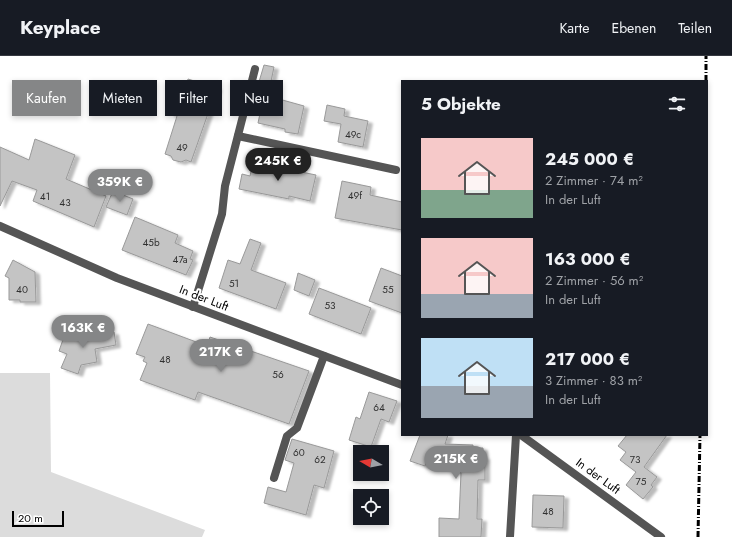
<!DOCTYPE html>
<html lang="de">
<meta charset="utf-8">
<style>
:root{--surface:#171b24;--page:#20242c;--text:#f1f3f6;--muted:#9ea1a6;--line:#363941;--accent:#858687}
body{margin:0;font-family:Jost,sans-serif;background:var(--page);color:var(--text);height:100vh;display:flex;flex-direction:column;font-size:15px;white-space:nowrap}
*{box-sizing:border-box;margin:0}
p{font-size:13px;color:var(--muted)}
.icon{flex:none;width:22px;height:22px;fill:none;stroke:currentColor;stroke-width:2;stroke-linecap:round;stroke-linejoin:round}
.map{position:relative;flex:1;overflow:hidden}
.sheet{position:absolute;left:401px;top:24px;width:307px;height:356px;display:flex;flex-direction:column;background:var(--surface);border-radius:0px;box-shadow:0 2px 6px #0003}
.sheet>*{flex:none}
.hud{position:absolute;left:12px;top:24px;width:329px;height:36px;display:flex;gap:8px}
.needle{width:26px;rotate:280deg}
.buttons{position:absolute;left:353px;top:389px;display:grid;gap:8px}
.buttons a{display:grid;place-items:center;width:36px;height:36px;border-radius:0px;background:var(--surface);box-shadow:0 2px 6px #0003;font-size:20px}
.scale{position:absolute;left:12px;bottom:10px;width:52px;box-sizing:border-box;padding-left:4px;border:2px solid #000;border-top:0;font-size:11px;line-height:14px;white-space:nowrap;color:#000;-webkit-text-stroke:3px #fff;paint-order:stroke}
.price{position:absolute;translate:-50% -34px;padding:0 9px;border-radius:14px;background:var(--accent);color:#fff;font-size:13px;line-height:26px;filter:drop-shadow(0 1px 2px #0008)}
.price::after{content:'';position:absolute;left:50%;top:24px;width:12px;height:9px;margin-left:-6px;background:inherit;clip-path:polygon(0 0,100% 0,50% 100%)}
.price.on{background:#222;color:#fff}
ul{padding:0;list-style:none}
li{display:flex;align-items:center;gap:12px;height:100px;padding:0 20px}
li span{display:grid;place-items:center;flex:none;width:112px;height:80px;border-radius:0px;color:#555}
li>.icon{margin-inline-start:auto}
span .icon{width:48px;height:48px;fill:#fffc;stroke-width:1}
li b{font-size:17px}
h2{display:flex;justify-content:space-between;align-items:center;height:48px;padding:0 20px;font-size:17px}
.pill{padding:0 14px;border-radius:0px;background:var(--surface);box-shadow:0 2px 6px #0003;font-size:14px;line-height:36px}
.pill.on{background:var(--accent);color:#fff}
header{display:flex;align-items:center;gap:24px;box-sizing:border-box;height:56px;padding:0 20px;background:var(--surface);border-bottom:1px solid var(--line)}
header strong{font-size:19px}
nav{display:flex;gap:22px;margin-inline-start:auto;font-size:14px}
.map>svg:first-child{display:block}
.green{fill:#dcdcdc}
.building{fill:#c4c4c4;stroke:#999;filter:url(#shadow)}
.lines{fill:none;stroke-linecap:round;stroke-linejoin:round}
.service{stroke:#555;stroke-width:8}
.minor{stroke:#555;stroke-width:8}
.rail{stroke:#000;stroke-width:3;stroke-dasharray:6 2 1 2;stroke-linecap:butt}
.labels{text-anchor:middle;stroke-width:4;stroke-linejoin:round;paint-order:stroke}
.number-label{font-size:10px;fill:#313131}
.street-label{font-size:12px;fill:#000;stroke:#fff}
</style>
<header>
<strong>Keyplace</strong>
<nav><a>Karte</a><a>Ebenen</a><a>Teilen</a></nav>
</header>
<div class="map">
<svg width="732" height="481" viewBox="0 0 732 481">
<defs>
<filter id="shadow"><feDropShadow dx="4.5" dy="2.5" stdDeviation="1" flood-color="#0004"/></filter>
</defs>
<rect width="100%" height="100%" fill="#fff"/>
<polygon class="green" points="0,317 50,317 51,416 205,474 202,481 0,481"/>
<g class="building">
<polygon points="264,9 274,11 268,40 304,50 298,78 285,76 285,73 258,67 262,48 253,46"/>
<polygon points="188,23 217,32 191,106 186,104 181,106 173,104 171,100 165,98 177,60 170,58 174,42 182,45"/>
<polygon points="327,49 345,53 344,60 368,65 363,91 338,86 341,68 324,65"/>
<polygon points="35,83 75,99 66,123 106,140 94,171 33,145 37,134 12,125 0,150 0,91 29,104"/>
<polygon points="253,106 316,119 310,145 289,140 289,143 239,133 242,118 250,120"/>
<polygon points="342,125 371,131 370,139 402,146 402,174 335,162"/>
<polygon points="113,135 133,143 127,159 106,151"/>
<polygon points="135,161 178,179 175,187 193,195 190,203 193,204 186,219 122,194"/>
<polygon points="250,183 261,187 251,214 286,227 276,253 219,232 228,204 240,208"/>
<polygon points="13,204 35,216 36,246 20,246 20,244 9,244 9,222 5,220"/>
<polygon points="381,212 402,220 402,257 369,245"/>
<polygon points="298,217 315,224 309,240 294,234"/>
<polygon points="319,232 371,252 361,278 309,258"/>
<polygon points="148,268 207,290 210,281 309,315 289,368 198,336 195,344 140,324 147,307 143,305 145,301 136,298"/>
<polygon points="66,275 83,281 114,276 116,289 95,293 97,306 81,309 78,318 61,312 67,298 59,295"/>
<polygon points="369,336 397,345 389,366 381,363 371,391 349,384 356,361 360,363"/>
<polygon points="420,379 448,379 445,388 473,389 473,392 483,392 483,401 485,401 485,424 478,424 477,463 482,463 481,481 439,481 439,462 459,463 461,417 427,405 425,410 410,405"/>
<polygon points="627,379 667,379 644,411 657,421 651,429 653,431 643,443 626,429 636,416 620,404 626,396 618,390"/>
<polygon points="292,383 334,395 324,432 314,429 306,459 264,447 268,431 286,436 294,407 285,404"/>
<polygon points="533,439 564,440 563,472 532,471"/>
</g>
<g class="lines">
<g class="service">
<polyline points="238,80 396,114"/>
<polyline points="193,251 222,158 225,130 255,13"/>
<polyline points="274,422 287,380 297,372 324,300"/>
</g>
<g class="minor">
<polyline points="0,170 117,222 402,329"/>
<polyline points="521,379 661,481"/>
<polyline points="510,481 516,379"/>
</g>
<g class="rail">
<polyline points="706,25 706,0"/>
<polyline points="698,481 700,379"/>
</g>
</g>
<g class="labels">
<g class="number-label">
<text x="353" y="82">49c</text>
<text x="182" y="95">49</text>
<text x="355" y="143">49f</text>
<text x="45" y="144">41</text>
<text x="65" y="150">43</text>
<text x="151" y="190">45b</text>
<text x="180" y="207">47a</text>
<text x="234" y="231">51</text>
<text x="22" y="237">40</text>
<text x="388" y="237">55</text>
<text x="330" y="253">53</text>
<text x="165" y="307">48</text>
<text x="278" y="322">56</text>
<text x="379" y="355">64</text>
<text x="299" y="400">60</text>
<text x="320" y="407">62</text>
<text x="635" y="407">73</text>
<text x="641" y="429">75</text>
<text x="548" y="459">48</text>
</g>
<g class="street-label">
<text transform="translate(204 242) rotate(21)" y="4">In der Luft</text>
<text transform="translate(598 420) rotate(36)" y="4">In der Luft</text>
</g>
</g>
</svg>
<div class="buttons">
<a><svg class="needle" viewBox="-14 -14 28 28"><path d="M0-13l5 13h-10z" fill="#e53935"/><path d="M0 13l5-13h-10z" fill="#9ea1a6"/></svg></a>
<a><svg class="icon" aria-label="locate" viewBox="0 0 24 24"><circle cx="12" cy="12" r="6"/><path d="M12 2v4M12 18v4M2 12h4M18 12h4"/></svg></a>
</div>
<div class="scale">20 m</div>
<b class="price on" style="left:278px;top:126px">245K €</b>
<b class="price" style="left:120px;top:147px">359K €</b>
<b class="price" style="left:83px;top:293px">163K €</b>
<b class="price" style="left:221px;top:317px">217K €</b>
<b class="price" style="left:456px;top:424px">215K €</b>
<div class="hud">
<a class="pill on">Kaufen</a>
<a class="pill">Mieten</a>
<a class="pill">Filter</a>
<a class="pill">Neu</a>
</div>
<section class="sheet">
<h2>5 Objekte<svg class="icon" aria-label="filters" viewBox="0 0 24 24"><path d="M4 7h16M4 17h16"/><circle cx="9" cy="7" r="2"/><circle cx="15" cy="17" r="2"/></svg></h2>
<ul>
<li><span style="background:linear-gradient(#f6c9c9 65%,#7fa58c 0)"><svg class="icon" aria-label="home" viewBox="0 0 24 24"><path d="M3 11l9-7 9 7M6 9v11h12V9"/></svg></span><div><b>245 000 €</b><p>2 Zimmer · 74 m²</p><p>In der Luft</p></div></li>
<li><span style="background:linear-gradient(#f6c9c9 70%,#9aa5b1 0)"><svg class="icon" aria-label="home" viewBox="0 0 24 24"><path d="M3 11l9-7 9 7M6 9v11h12V9"/></svg></span><div><b>163 000 €</b><p>2 Zimmer · 56 m²</p><p>In der Luft</p></div></li>
<li><span style="background:linear-gradient(#bfe0f5 60%,#9aa5b1 0)"><svg class="icon" aria-label="home" viewBox="0 0 24 24"><path d="M3 11l9-7 9 7M6 9v11h12V9"/></svg></span><div><b>217 000 €</b><p>3 Zimmer · 83 m²</p><p>In der Luft</p></div></li>
</ul>
</section>
</div>
